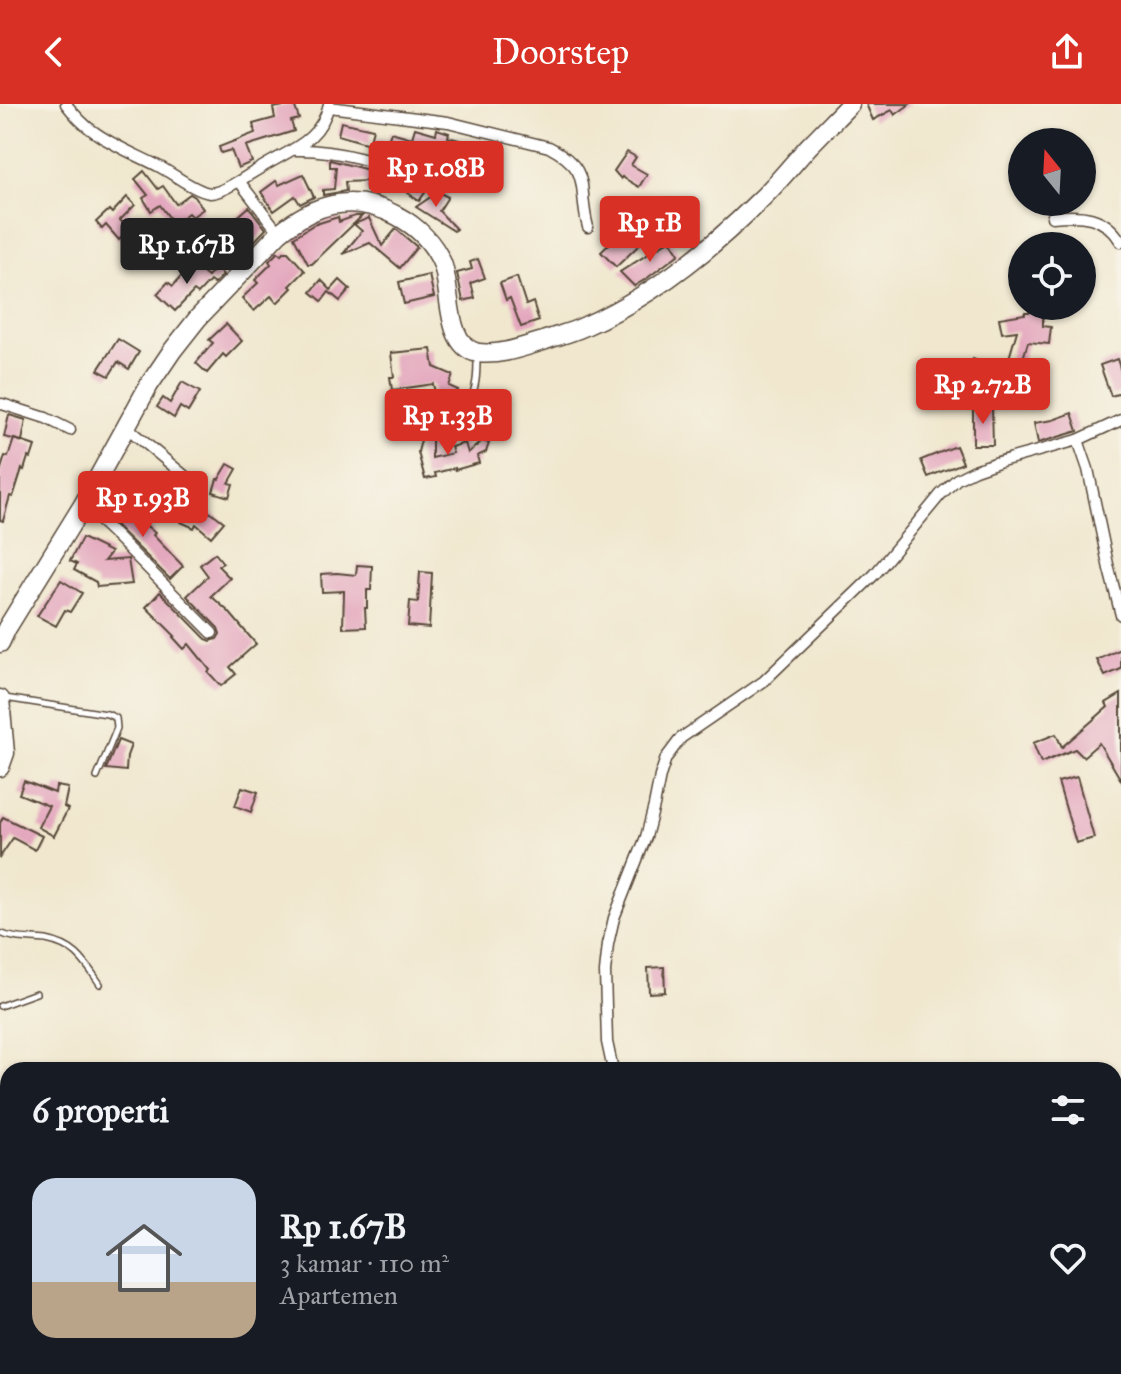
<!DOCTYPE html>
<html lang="id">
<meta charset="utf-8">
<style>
:root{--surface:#171b24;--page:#20242c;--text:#f1f3f6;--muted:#9ea1a6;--line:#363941;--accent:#d93025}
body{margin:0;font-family:"IM FELL Great Primer",serif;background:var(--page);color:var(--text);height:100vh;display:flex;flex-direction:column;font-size:30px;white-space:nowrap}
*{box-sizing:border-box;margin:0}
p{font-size:26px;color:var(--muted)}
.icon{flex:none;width:44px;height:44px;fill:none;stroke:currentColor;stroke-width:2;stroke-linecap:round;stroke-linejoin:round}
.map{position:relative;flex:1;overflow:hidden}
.panel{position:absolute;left:0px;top:958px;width:1122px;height:312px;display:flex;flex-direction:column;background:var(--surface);border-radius:24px 24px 0 0;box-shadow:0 2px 6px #0004}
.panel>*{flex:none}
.needle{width:52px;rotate:342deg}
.controls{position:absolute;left:1008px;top:24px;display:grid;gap:16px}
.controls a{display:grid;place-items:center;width:88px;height:88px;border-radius:50%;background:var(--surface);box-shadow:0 2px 6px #0004;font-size:40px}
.price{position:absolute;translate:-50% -68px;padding:0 18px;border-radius:8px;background:var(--accent);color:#fff;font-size:26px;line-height:52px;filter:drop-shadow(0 2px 4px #0008)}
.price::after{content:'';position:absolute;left:50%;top:48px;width:24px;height:18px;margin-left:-12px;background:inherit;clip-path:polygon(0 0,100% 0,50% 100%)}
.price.on{background:#222;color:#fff}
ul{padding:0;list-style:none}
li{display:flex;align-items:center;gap:24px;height:200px;padding:0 32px}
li+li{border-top:2px solid var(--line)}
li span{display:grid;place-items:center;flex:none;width:224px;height:160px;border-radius:24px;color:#555}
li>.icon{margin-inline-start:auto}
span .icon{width:96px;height:96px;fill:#fffc;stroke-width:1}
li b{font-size:34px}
h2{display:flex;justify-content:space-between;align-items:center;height:96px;padding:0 32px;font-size:34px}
header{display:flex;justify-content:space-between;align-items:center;height:104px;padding:0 32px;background:var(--accent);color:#fff;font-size:36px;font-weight:600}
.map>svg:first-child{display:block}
.building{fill:#e4a8be}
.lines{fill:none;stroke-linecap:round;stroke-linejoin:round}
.lane-casing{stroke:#564638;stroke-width:8}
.street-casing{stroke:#564638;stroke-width:13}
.highway-casing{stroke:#564638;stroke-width:21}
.lane{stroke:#fff;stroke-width:5}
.street{stroke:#fff;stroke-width:10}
.highway{stroke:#fff;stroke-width:18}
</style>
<header><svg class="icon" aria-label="back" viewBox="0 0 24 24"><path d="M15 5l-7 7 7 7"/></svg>Doorstep<svg class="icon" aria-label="share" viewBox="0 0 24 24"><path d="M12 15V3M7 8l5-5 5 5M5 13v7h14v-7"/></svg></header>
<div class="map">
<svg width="1121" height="1270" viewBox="0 0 1121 1270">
<rect width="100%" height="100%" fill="#f7f3e8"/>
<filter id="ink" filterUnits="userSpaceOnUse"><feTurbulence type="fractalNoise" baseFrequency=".0125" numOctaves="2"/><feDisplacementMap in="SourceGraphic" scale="16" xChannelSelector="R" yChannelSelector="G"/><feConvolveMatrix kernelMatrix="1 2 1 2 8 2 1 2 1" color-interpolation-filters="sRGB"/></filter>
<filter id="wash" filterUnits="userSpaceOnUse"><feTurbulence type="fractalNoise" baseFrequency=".006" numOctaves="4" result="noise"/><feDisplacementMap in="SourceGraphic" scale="32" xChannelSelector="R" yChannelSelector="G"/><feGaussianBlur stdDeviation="1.8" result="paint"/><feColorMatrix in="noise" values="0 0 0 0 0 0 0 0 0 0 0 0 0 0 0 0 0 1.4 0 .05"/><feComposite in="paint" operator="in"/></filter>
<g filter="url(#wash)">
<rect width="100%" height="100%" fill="#f0e7ce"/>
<g id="blocks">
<g class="building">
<polygon points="294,0 299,15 291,17 294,27 246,42 252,58 238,64 231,46 221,49 219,43 255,29 253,20 275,14 273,4"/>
<polygon points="866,0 910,0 895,11 892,6 873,16"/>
<polygon points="341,18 373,25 369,40 338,31"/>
<polygon points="415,24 436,30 437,25 449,29 448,33 474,40 471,51 420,37 448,59 441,66 438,66 429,64 435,56 400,45 398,54 373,47 377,34 388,37 391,28 412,34"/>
<polygon points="627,48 636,53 631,61 647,70 639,83 622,73 621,75 614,67"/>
<polygon points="473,51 494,62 487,75 466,63"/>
<polygon points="330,56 384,70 381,89 366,87 367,77 345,78 346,87 323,91 323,86 334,85 336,63 330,63"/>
<polygon points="144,67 158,85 163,82 176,100 190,90 195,93 203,105 192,113 188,109 174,120 160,101 151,107 143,94 148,91 135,75"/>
<polygon points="303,70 314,93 300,100 295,92 274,107 261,88 276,77 279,81"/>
<polygon points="398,74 419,81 424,78 426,74 434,76 419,97 395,79"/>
<polygon points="438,88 448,93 439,107 456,125 454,127 416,103"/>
<polygon points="127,93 135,101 120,116 129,126 119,136 106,121 102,125 96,118 109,106 112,109"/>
<polygon points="645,102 656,114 655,116 660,121 616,163 601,148 627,123 625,121"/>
<polygon points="249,103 266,125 247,145 227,122"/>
<polygon points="355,112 362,112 312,160 308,160 294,133 313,121 338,113 339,118"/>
<polygon points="369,114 382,142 396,125 417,143 400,164 370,139 343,150 362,127 354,120"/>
<polygon points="670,136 679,150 646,175 634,182 620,168"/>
<polygon points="278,148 281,151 284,148 288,148 305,167 290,182 292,184 277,199 271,192 254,207 242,194 258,179 255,176 271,160 269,157"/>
<polygon points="478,155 485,174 471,179 475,194 463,197 457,169 472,165 470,158"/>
<polygon points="192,160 208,173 216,164 223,171 214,180 210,177 198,190 194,187 175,207 157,190 168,178 173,182"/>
<polygon points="429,171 434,193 404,200 399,178"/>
<polygon points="517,173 526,201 533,198 539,217 521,223 510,194 506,196 500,179"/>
<polygon points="321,176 331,186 340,176 350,185 340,197 329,188 322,197 311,188"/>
<polygon points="1025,208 1043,208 1043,222 1051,223 1049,240 1028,238 1022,258 1009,254 1017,227 1002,229 999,214 1025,210"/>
<polygon points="226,220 242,237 226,253 223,250 207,269 196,259 213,239 209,236"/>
<polygon points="118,235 139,248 129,265 118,258 109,272 98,266"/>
<polygon points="431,245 434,263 453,271 449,282 458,286 452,299 436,292 433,280 392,286 390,273 394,273 391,249"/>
<polygon points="973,255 995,266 998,259 1008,264 1001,278 991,273 988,280 978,275 981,268 969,262"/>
<polygon points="1117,255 1121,267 1121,289 1111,292 1100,261"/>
<polygon points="182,278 200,288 188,308 180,303 174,314 157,303 163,294 170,299"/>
<polygon points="497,300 504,312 479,318 477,310 468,306"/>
<polygon points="992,303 993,341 973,341 973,304"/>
<polygon points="1072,309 1078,327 1038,339 1034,319 1053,316"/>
<polygon points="9,311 26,316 22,337 4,333"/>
<polygon points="422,332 432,332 432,354 453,349 451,343 465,339 468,349 482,337 489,339 486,348 477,352 479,359 455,366 455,364 435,369 436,373 425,375 418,348"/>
<polygon points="14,335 35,342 31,354 28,353 24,366 22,365 13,393 10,392 3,417 0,416 0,368 5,352 8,353"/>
<polygon points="956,342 963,359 928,373 921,356"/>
<polygon points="228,360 237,365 229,379 233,380 229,393 213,388 217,375 219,375"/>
<polygon points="118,395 140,418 141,417 155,429 153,431 183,462 170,475 103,409"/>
<polygon points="191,399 215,411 224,418 211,433 196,420 194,424 181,418"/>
<polygon points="82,434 111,448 104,457 128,455 132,480 97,483 96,478 74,466 77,460 70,457"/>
<polygon points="215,449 223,459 218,462 230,474 211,492 229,508 256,540 230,563 236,570 221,582 208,568 210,566 189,540 184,545 173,533 175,532 146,503 160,488 206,535 211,537 217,535 220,530 218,524 187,492 208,472 200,461"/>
<polygon points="357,461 372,462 371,486 367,486 367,504 365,504 366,523 343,524 344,487 322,488 321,470 337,469 356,471"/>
<polygon points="420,468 432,469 429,524 408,522 410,497 418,498"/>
<polygon points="61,476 82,489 70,508 65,506 56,522 37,512"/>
<polygon points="1121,545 1121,565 1105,572 1097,556"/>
<polygon points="1121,590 1121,676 1099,639 1083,653 1075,645 1041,659 1033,639 1056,630 1062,643 1108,603 1106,599"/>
<polygon points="118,636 131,641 127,652 126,667 106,665"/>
<polygon points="1077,673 1094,734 1076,739 1058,678"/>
<polygon points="24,677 55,689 56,682 68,684 64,703 68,705 54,732 38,723 49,702 19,690"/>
<polygon points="242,683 258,688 251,708 235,702"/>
<polygon points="3,713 42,732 35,746 13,734 0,753 0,719"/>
<polygon points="664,863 665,888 649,889 648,864"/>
</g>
</g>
</g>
<g filter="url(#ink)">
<use href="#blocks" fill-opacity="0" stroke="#564638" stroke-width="2"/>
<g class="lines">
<g class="lane-casing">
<g id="lane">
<path d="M469,297C477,284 477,269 477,254"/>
<polyline points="5,594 107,610 116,614 117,624 97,673"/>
<path d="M0,829C15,836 30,834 46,836C76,842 84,857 100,880"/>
<polyline points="0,902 36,889"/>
</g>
</g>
<g class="street-casing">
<g id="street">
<path d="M66,0C74,10 82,20 93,27C113,42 137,51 160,63C172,69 196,88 210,89C220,89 231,81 239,77"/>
<path d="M329,3L448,18L549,43C594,67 577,84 588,123"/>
<path d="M296,46C339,45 379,59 418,73"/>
<path d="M1052,113C1081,110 1105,111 1121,138"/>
<path d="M279,129L239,77C252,69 265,61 278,54C302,41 323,29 329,0"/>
<polyline points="2,300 46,314 70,326"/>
<polyline points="126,323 197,382"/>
<polyline points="1078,336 1088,365 1109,465 1121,511"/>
<polyline points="83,401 117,433 212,529"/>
<polyline points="613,966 607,938 605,868 608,840 614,814 646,733 654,702 660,672 666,654 681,634 764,577 875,470 941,390 957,375 975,366 998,358 1078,336 1121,316"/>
<polyline points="0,1253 6,1262 24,1270"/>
<polyline points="856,1262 861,1270"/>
<polyline points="678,1270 680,1262"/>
</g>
</g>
<g class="highway-casing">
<g id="highway">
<path d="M0,539L7,524L83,401L149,281L172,247L198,214L279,129C295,116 312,105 332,101C375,92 425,119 442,159C452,183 444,242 478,249C499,252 523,243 543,237C556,232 570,229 583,223C649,194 708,148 759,97C777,80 792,61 808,43C822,29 836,14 850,0"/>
<polyline points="0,595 5,649 0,663"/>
</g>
</g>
<use href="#lane" class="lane"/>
<use href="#street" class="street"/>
<use href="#highway" class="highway"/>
</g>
</g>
</svg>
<div class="controls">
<a><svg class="needle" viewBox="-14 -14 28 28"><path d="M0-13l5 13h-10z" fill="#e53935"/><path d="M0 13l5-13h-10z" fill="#9ea1a6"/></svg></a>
<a><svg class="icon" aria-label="locate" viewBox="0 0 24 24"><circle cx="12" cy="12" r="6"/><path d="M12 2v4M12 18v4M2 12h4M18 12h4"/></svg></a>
</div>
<b class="price" style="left:436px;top:105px">Rp 1.08B</b>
<b class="price" style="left:650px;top:160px">Rp 1B</b>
<b class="price on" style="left:187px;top:182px">Rp 1.67B</b>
<b class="price" style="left:983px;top:322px">Rp 2.72B</b>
<b class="price" style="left:448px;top:353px">Rp 1.33B</b>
<b class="price" style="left:143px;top:435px">Rp 1.93B</b>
<section class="panel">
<h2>6 properti<svg class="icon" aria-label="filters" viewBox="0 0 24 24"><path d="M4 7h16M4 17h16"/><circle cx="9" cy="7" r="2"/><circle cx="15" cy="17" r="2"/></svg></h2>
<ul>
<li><span style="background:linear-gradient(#c9d6e8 65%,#b9a48a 0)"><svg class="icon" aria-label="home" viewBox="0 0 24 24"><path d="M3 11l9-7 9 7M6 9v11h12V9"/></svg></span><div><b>Rp 1.67B</b><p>3 kamar · 110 m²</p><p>Apartemen</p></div><svg class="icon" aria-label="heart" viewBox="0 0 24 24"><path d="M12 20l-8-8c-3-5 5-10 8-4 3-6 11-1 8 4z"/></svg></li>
</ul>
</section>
</div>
